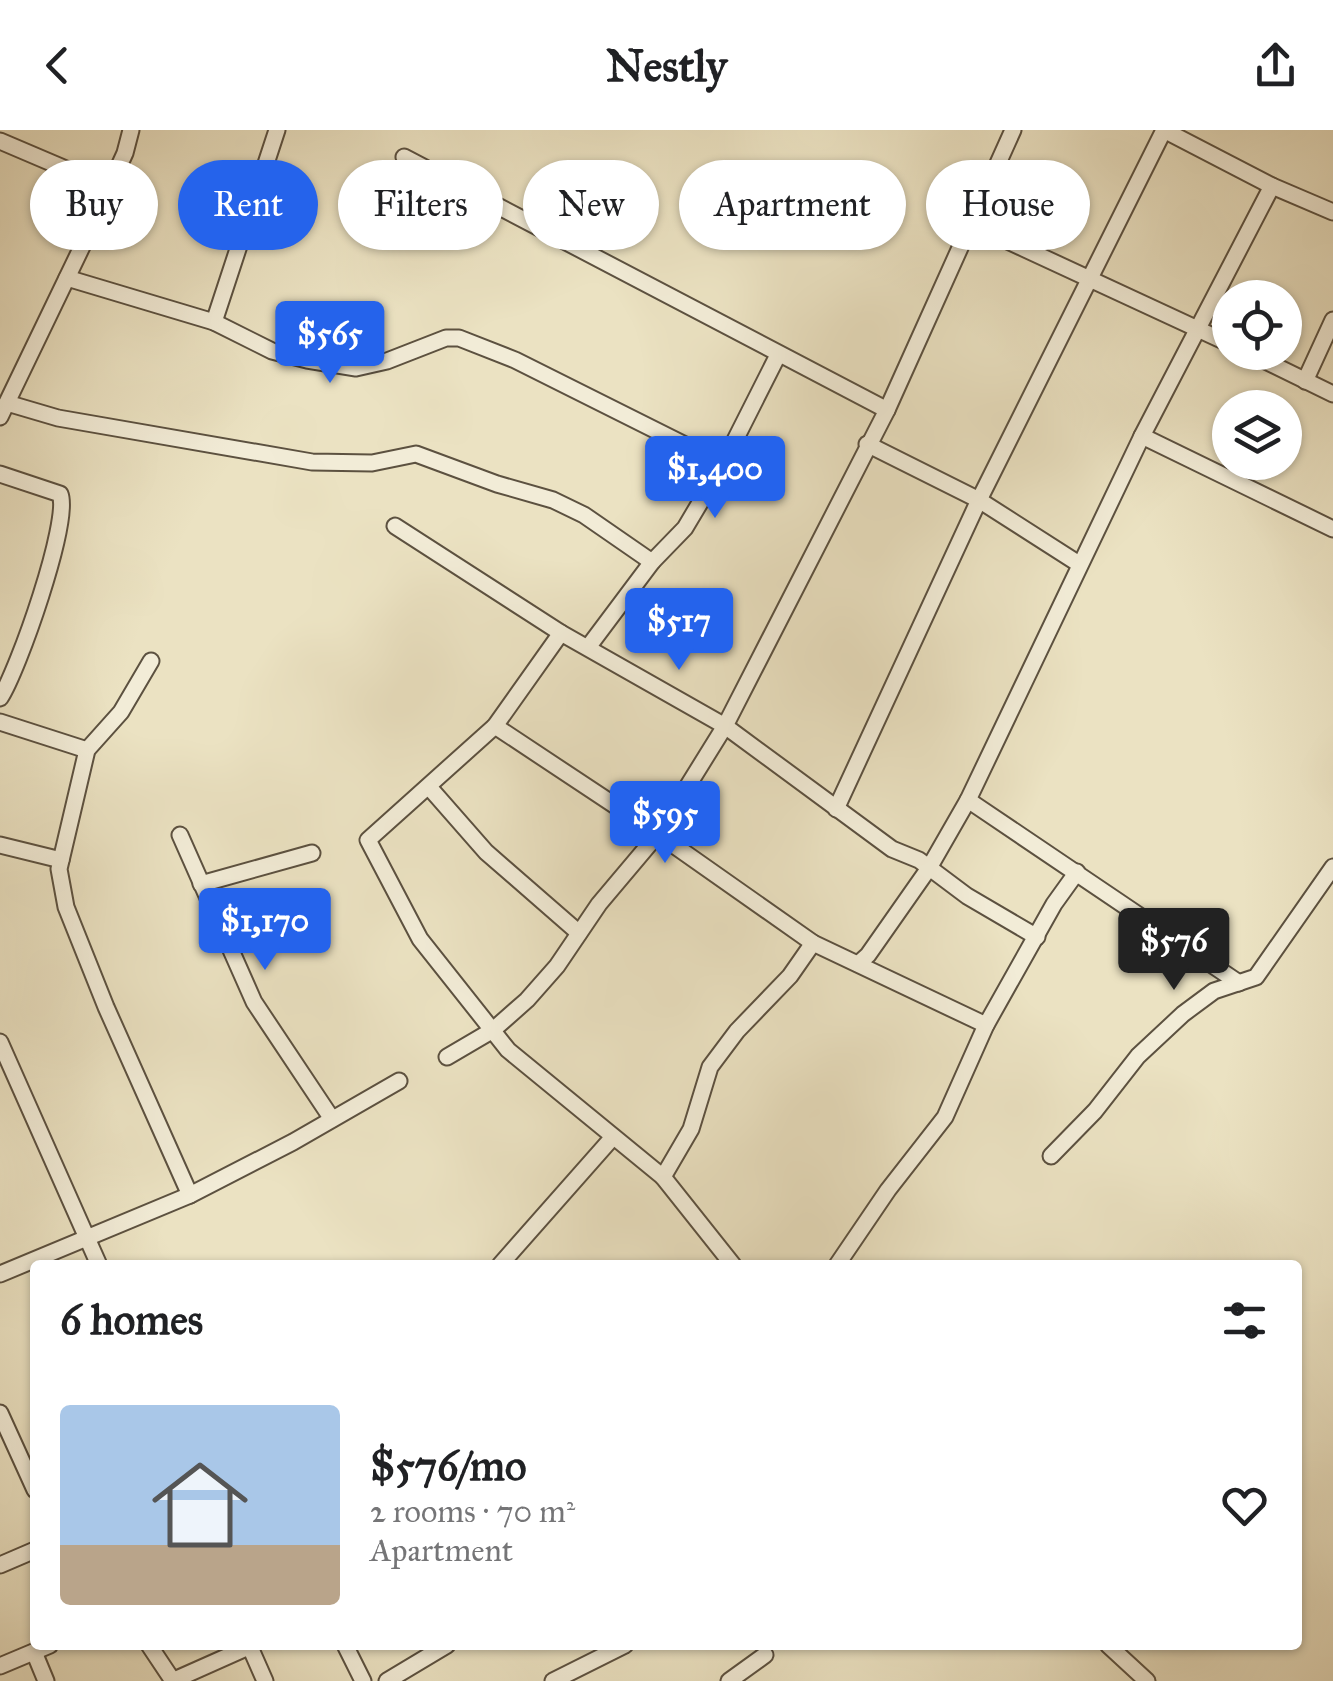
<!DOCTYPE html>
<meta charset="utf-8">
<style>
:root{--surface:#fff;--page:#f6f6f6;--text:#202124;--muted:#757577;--line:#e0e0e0;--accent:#2563eb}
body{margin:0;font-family:"IM FELL Great Primer",serif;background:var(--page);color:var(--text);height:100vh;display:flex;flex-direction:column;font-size:38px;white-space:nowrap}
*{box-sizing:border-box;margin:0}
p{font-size:32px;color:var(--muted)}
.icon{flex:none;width:55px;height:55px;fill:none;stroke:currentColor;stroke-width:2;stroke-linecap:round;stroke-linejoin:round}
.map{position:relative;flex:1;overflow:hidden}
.drawer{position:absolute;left:30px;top:1130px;width:1272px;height:390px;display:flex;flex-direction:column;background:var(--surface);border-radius:10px;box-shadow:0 2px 8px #0004}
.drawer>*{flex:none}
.banner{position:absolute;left:30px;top:30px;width:1275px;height:90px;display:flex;gap:20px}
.controls{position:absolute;left:1212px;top:150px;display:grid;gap:20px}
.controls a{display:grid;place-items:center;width:90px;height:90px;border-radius:50%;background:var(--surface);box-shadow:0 2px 8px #0004;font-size:50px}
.price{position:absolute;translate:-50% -85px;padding:0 22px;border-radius:10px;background:var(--accent);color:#fff;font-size:32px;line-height:65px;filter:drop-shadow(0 2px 5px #0008)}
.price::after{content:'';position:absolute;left:50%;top:60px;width:30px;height:22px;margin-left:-15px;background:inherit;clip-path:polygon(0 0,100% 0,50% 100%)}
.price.on{background:#222;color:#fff}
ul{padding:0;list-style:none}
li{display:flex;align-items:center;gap:30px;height:250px;padding:0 30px}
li+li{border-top:2px solid var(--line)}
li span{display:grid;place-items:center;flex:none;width:280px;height:200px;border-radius:10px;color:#555}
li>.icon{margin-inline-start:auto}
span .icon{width:120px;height:120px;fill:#fffc;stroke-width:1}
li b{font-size:42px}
h2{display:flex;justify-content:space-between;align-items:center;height:120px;padding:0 30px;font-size:42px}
.chip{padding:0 35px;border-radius:45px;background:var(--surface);box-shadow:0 2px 8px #0004;font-size:35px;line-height:90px}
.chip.on{background:var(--accent);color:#fff}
header{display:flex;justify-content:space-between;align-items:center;height:130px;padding:0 30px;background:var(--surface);font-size:45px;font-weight:700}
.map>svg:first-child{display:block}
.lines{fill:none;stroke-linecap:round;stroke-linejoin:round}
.street-casing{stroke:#5c5140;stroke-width:19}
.street{stroke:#f2ecd7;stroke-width:15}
</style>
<header><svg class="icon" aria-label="back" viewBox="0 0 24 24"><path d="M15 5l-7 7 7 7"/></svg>Nestly<svg class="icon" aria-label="share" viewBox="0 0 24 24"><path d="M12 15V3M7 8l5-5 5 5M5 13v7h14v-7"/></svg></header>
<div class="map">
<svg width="1333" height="1551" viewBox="0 0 1333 1551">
<rect width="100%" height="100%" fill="#ebe2c2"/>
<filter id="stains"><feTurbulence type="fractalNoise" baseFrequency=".002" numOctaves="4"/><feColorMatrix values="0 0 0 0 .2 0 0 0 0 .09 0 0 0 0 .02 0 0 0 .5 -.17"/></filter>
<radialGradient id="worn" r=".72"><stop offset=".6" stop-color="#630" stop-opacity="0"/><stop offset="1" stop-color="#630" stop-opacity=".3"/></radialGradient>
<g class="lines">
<g class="street-casing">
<g id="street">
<polyline points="1164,0 1272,56 1333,82"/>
<polyline points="0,11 108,57"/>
<polyline points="404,27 887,280"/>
<polyline points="971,94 1230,214"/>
<polyline points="67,148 214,192 272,221 307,230 356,238 387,231 446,208 459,208 515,230 723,334"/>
<polyline points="214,192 277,0"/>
<polyline points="1247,222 1333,264"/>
<polyline points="1305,251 1333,190"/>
<polyline points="7,273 58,288 312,332 372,333 416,324 497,354 553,370 584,385 652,432"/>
<polyline points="0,287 90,100 125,23 131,0"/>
<polyline points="1142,306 1333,399"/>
<polyline points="867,314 979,370 1079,434"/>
<path d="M0,344L60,364C71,390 18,541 0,568"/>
<polyline points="395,396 561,503 725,596 892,719 919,730 967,766 1037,807"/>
<polyline points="561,503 495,596 368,710 420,809 508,920 663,1047 733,1135"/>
<polyline points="589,516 652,432 685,398 723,334 778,225"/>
<polyline points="151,531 121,582 87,620 59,739 66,777 106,877 190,1065"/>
<polyline points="0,592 87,620"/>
<polyline points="495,596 658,704 813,813 986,895"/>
<polyline points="429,657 486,722 579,803"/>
<polyline points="968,670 1239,853"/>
<polyline points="836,679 979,370 1164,0"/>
<polyline points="180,705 254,872 332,989"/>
<polyline points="0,715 61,730"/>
<polyline points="201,754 312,723"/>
<polyline points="858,834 868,825 929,738 968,670 1142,306 1272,56"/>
<polyline points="0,912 99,1135"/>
<polyline points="447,927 493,900 527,870 557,836 599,774 658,704 725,596 887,280 1013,0"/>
<polyline points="1051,1026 1095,981 1138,926 1183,884 1214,861 1256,847 1333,737"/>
<polyline points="663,1047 691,999 710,937 737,901 790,846 813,813"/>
<polyline points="500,1135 613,1007"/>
<polyline points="837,1135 888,1060 945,987 986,895 1054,774 1077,742"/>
<polyline points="0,1144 190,1065 293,1012 399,951"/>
<polyline points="0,1283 35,1360"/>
<polyline points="0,1435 35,1420"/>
<polyline points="149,1515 173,1551"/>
<polyline points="345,1515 363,1551"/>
<polyline points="1108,1515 1147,1551"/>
<polyline points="250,1517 265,1551"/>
<polyline points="34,1522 46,1551"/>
<polyline points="0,1536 50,1515"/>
<polyline points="172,1551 253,1515"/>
<polyline points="387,1551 447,1515"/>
<polyline points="553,1551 625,1515"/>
<polyline points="729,1551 765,1525"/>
</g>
</g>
<use href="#street" class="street"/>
</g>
<rect width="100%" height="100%" filter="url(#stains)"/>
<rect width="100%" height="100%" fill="url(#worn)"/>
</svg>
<div class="controls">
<a><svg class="icon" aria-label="locate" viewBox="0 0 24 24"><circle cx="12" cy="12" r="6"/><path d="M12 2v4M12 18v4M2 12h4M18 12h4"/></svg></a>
<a><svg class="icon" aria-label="layers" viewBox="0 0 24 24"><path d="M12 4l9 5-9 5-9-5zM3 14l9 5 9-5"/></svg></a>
</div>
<b class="price" style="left:330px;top:256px">$565</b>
<b class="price" style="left:715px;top:391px">$1,400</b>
<b class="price" style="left:679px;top:543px">$517</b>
<b class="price" style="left:665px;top:736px">$595</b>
<b class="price" style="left:265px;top:843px">$1,170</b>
<b class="price on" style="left:1174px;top:863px">$576</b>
<div class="banner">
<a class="chip">Buy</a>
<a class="chip on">Rent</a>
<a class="chip">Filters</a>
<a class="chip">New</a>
<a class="chip">Apartment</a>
<a class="chip">House</a>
</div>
<section class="drawer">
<h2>6 homes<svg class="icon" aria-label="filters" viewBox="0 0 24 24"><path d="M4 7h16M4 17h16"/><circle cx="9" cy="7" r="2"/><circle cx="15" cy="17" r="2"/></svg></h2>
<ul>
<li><span style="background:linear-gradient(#a9c7e8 70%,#b9a48a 0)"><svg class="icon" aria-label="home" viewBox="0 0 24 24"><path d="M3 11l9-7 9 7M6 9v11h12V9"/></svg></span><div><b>$576/mo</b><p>2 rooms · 70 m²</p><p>Apartment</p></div><svg class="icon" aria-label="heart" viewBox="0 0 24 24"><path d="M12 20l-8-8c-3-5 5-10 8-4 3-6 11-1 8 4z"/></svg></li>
</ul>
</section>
</div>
